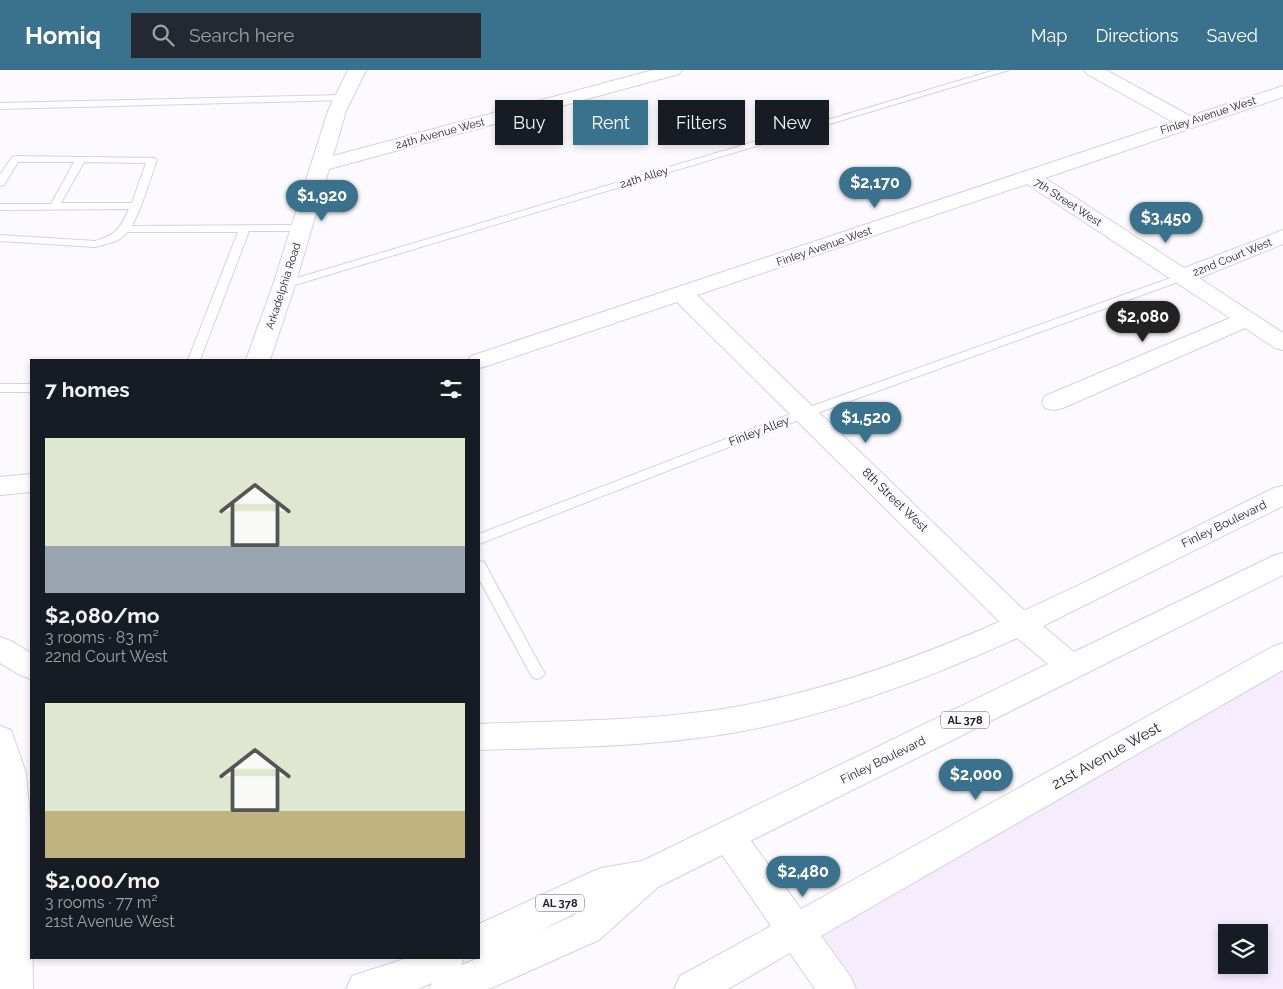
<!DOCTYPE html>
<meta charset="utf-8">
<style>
:root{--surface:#171b24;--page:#242831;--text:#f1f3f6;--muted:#9ea1a6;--accent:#3a718c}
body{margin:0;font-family:Raleway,sans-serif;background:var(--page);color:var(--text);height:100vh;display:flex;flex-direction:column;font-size:19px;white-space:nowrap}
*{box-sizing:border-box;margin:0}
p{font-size:16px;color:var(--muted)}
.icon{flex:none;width:28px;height:28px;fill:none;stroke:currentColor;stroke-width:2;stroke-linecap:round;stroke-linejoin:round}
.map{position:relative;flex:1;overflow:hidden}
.sheet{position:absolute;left:30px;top:289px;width:450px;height:600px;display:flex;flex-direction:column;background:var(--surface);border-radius:0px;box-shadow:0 2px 8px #0003}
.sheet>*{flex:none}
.guide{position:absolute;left:495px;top:30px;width:475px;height:45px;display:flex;gap:10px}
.controls{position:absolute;left:1218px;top:854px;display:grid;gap:10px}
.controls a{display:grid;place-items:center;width:50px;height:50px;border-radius:0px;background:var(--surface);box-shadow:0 2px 8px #0003;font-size:25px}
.price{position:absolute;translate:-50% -42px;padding:0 11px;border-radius:18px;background:var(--accent);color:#fff;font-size:16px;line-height:32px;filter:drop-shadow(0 1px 2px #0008)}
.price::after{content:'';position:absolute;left:50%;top:30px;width:15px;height:11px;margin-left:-8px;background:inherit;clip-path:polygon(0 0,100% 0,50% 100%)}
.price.selected{background:#222;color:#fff}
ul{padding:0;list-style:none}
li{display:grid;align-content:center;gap:10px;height:265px;padding:0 15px}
li span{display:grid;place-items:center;height:155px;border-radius:0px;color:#555}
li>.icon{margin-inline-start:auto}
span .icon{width:90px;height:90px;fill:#fffc;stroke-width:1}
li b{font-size:21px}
h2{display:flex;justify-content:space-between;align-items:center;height:60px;padding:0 15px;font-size:21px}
.pill{padding:0 18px;border-radius:0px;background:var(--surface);box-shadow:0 2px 8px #0003;font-size:18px;line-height:45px}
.pill.selected{background:var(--accent);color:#fff}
header{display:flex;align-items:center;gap:30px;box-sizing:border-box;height:70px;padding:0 25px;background:var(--accent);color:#fff}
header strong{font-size:24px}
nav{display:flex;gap:28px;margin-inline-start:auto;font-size:18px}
.search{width:350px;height:45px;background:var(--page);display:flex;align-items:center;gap:12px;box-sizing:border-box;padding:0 18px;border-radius:0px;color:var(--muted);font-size:19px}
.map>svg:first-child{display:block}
.built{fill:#f5ecfd;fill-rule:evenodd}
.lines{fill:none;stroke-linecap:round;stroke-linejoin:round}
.service-casing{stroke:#dacee3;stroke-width:2}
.minor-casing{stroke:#dacee3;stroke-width:2}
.primary-casing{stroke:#dacee3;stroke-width:2}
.service{fill:#fff;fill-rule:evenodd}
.minor{fill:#fff;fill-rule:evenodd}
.primary{fill:#fff;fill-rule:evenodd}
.labels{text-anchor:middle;stroke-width:4.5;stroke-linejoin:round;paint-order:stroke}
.far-street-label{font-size:11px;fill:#262229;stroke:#fcfafe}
.shield{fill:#fcfafe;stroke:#666369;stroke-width:1}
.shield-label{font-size:11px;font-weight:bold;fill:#262229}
.street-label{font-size:12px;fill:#262229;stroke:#fcfafe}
.near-street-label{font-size:15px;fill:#262229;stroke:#fcfafe}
</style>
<header>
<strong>Homiq</strong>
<div class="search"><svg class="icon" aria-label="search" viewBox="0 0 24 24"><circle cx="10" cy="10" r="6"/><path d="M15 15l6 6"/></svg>Search here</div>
<nav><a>Map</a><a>Directions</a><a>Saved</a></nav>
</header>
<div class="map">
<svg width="1283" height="919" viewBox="0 0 1283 919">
<rect width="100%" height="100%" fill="#fcfafe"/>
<path class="built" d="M1283,572V919H833L795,861ZM1226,862H1259V895H1226Z"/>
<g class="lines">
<g class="service-casing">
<g id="service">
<polygon points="995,0 1009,0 288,217 284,218 278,215 280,213"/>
<polygon points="343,25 346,26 346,30 0,39 0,33"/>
<path d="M15,86L155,88L157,90L141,136L132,156L302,155L307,158L302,161H249L200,290H188L238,162H128L117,171L95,177L0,171V165L95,171C116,165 120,159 129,139L0,140V134H51L74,92H18L4,115L0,116V105L12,87ZM84,92L146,93L132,133H61Z"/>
<polygon points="1182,204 1186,205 1188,207 1186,209 809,346 479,474 479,464 801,340"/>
<rect x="0" y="314" width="31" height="8"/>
<polygon points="479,491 484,492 542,599 545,603 542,607 537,609 532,607 479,509"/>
</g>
</g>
<g class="minor-casing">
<g id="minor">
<polygon points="348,0 366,0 346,41 333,86 653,0 682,0 679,4 329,99 295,215 270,290 246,290 273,215 328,41"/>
<polygon points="1084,0 1106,0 1190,46 1283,16 1283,27 1045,108 1184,198 1283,160 1283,174 1199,208 1283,263 1283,280 1275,278 1245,258 1063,338 1054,340 1045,338 1042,332 1045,326 1230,248 1027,114 697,225 1030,546 1035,554 1030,562 1020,565 1010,562 677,232 487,296 479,298 479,290 468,290 471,286 1173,52 1087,4"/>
<polygon points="31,404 31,422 0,425 0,407"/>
<polygon points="1283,573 1283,600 821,866 850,906 856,919 815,919 790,883 728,919 674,919 680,906 771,856 716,776 711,766 716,756 728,751 740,756 801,839 1272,577"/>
</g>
</g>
<g class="primary-casing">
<g id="primary">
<path d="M1283,416V436L1043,556L1074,582L1273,486L1283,483V505L658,817L599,870L489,919H429L432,913L418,919H346L352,906L407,888H464L461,895L479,888V854L589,803L601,798L642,791L1048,594L1017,568C936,605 850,638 763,657C670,677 574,677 479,680V654C574,650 671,652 765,631C945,592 1109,499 1274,418ZM578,842L573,846L537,862Z"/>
<polygon points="0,567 11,571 31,583 31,609 20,605 0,593"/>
<polygon points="0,656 11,660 26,703 31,760 33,919 0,919"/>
</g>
</g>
<use href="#service" class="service"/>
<use href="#minor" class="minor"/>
<use href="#primary" class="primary"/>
</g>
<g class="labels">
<g class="far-street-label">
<text transform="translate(1208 45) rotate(-18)" y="4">Finley Avenue West</text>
<text transform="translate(440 63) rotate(-15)" y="4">24th Avenue West</text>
<text transform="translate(644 107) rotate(-17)" y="4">24th Alley</text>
<text transform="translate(1068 132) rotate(33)" y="4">7th Street West</text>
<text transform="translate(824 176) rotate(-19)" y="4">Finley Avenue West</text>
<text transform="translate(1232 187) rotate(-22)" y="4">22nd Court West</text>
<text transform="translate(283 216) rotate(-72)" y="4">Arkadelphia Road</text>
</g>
<g class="shield">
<rect x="941" y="641.5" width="48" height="17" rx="4"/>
<rect x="536" y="824.5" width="48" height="17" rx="4"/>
</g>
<g class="shield-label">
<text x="965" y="654">AL 378</text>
<text x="560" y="837">AL 378</text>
</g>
<g class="street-label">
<text transform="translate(759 361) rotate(-21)" y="4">Finley Alley</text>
<text transform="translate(895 430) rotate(44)" y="4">8th Street West</text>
<text transform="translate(1224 454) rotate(-26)" y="4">Finley Boulevard</text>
<text transform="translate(883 690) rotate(-26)" y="4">Finley Boulevard</text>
</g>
<g class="near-street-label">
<text transform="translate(1106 686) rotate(-29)" y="5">21st Avenue West</text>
</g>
</g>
</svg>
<div class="controls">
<a><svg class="icon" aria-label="layers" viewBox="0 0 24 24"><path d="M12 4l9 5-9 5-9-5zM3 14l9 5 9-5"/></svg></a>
</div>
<b class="price" style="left:875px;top:139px">$2,170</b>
<b class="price" style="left:322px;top:152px">$1,920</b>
<b class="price" style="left:1166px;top:174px">$3,450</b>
<b class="price selected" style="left:1143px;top:273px">$2,080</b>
<b class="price" style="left:866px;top:374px">$1,520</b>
<b class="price" style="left:976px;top:731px">$2,000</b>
<b class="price" style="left:803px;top:828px">$2,480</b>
<div class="guide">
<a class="pill">Buy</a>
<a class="pill selected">Rent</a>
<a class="pill">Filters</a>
<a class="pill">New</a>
</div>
<section class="sheet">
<h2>7 homes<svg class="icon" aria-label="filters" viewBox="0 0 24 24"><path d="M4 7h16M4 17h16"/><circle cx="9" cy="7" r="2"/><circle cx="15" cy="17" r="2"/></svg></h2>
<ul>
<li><span style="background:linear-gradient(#dfe7d0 70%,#9aa5b1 0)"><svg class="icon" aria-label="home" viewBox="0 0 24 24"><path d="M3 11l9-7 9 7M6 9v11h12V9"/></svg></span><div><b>$2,080/mo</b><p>3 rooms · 83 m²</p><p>22nd Court West</p></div></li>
<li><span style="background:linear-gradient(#dfe7d0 70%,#c2b280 0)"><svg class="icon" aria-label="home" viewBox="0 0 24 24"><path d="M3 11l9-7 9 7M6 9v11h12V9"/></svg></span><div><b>$2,000/mo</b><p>3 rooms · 77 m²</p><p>21st Avenue West</p></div></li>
</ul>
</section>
</div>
